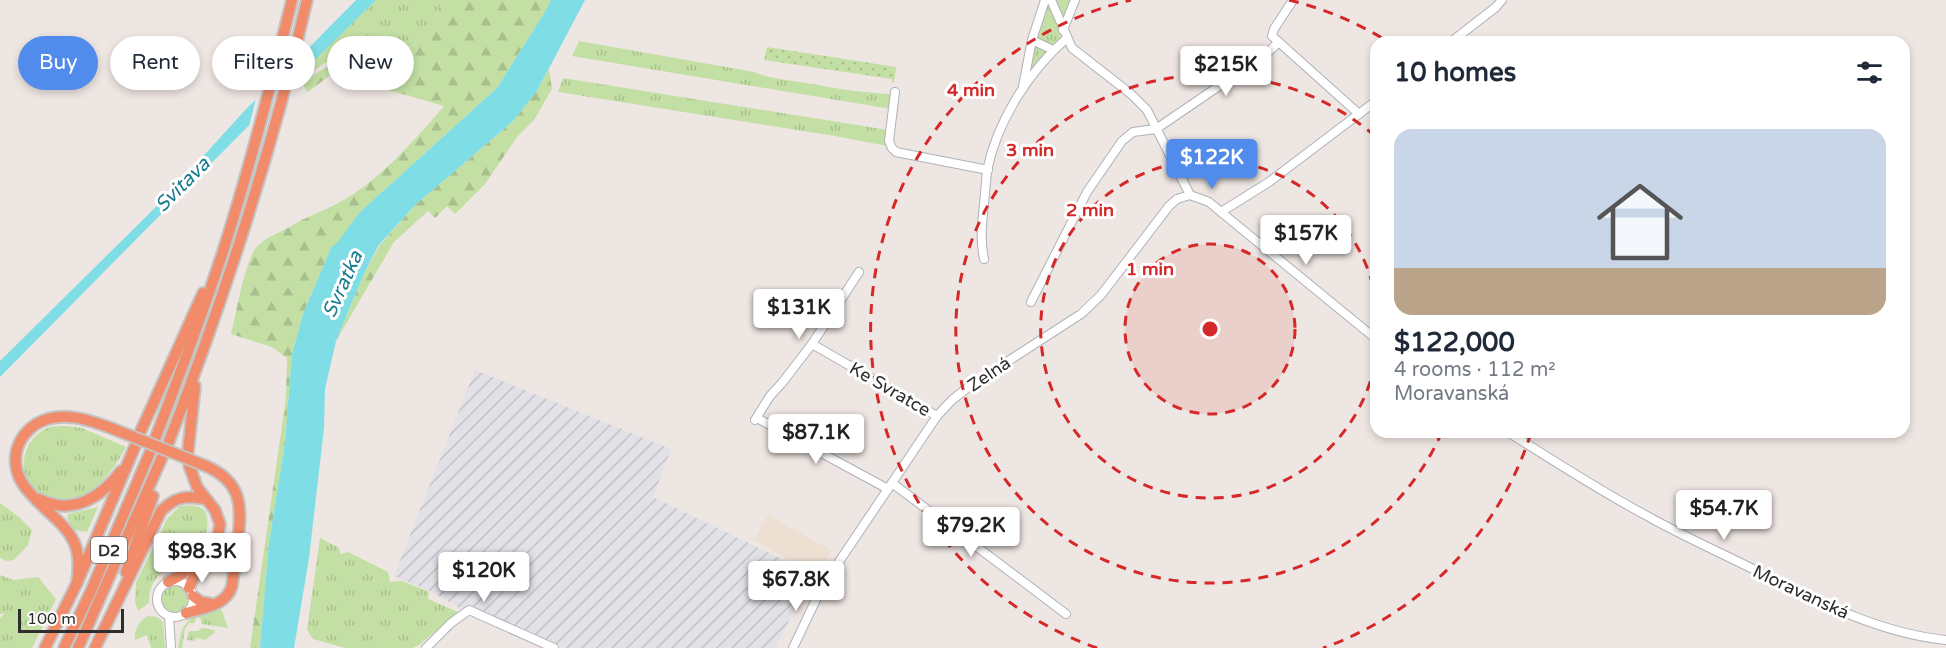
<!DOCTYPE html>
<meta charset="utf-8">
<style>
:root{--surface:#fff;--page:#f2f2f3;--text:#1f2937;--muted:#747a83;--line:#e0e1e3;--accent:#518beb}
body{margin:0;font-family:"Varela Round",sans-serif;background:var(--page);color:var(--text);height:100vh;display:flex;flex-direction:column;font-size:22px;white-space:nowrap}
*{box-sizing:border-box;margin:0}
p{font-size:20px;color:var(--muted)}
.icon{flex:none;width:33px;height:33px;fill:none;stroke:currentColor;stroke-width:2;stroke-linecap:round;stroke-linejoin:round}
.map{position:relative;flex:1;overflow:hidden}
.drawer{position:absolute;left:1370px;top:36px;width:540px;height:402px;display:flex;flex-direction:column;background:var(--surface);border-radius:18px;box-shadow:0 3px 9px #0003}
.drawer>*{flex:none}
.guide{position:absolute;left:18px;top:36px;width:570px;height:54px;display:flex;gap:12px}
.scale{position:absolute;left:18px;bottom:15px;width:106px;box-sizing:border-box;padding-left:6px;border:3px solid #2e2e2e;border-top:0;font-size:16px;line-height:21px;white-space:nowrap;color:#2e2e2e;-webkit-text-stroke:4px #fff;paint-order:stroke}
.price{position:absolute;translate:-50% -51px;padding:0 14px;border-radius:6px;background:#fff;color:#222;font-size:20px;line-height:39px;filter:drop-shadow(0 2px 3px #0008)}
.price::after{content:'';position:absolute;left:50%;top:36px;width:18px;height:14px;margin-left:-9px;background:inherit;clip-path:polygon(0 0,100% 0,50% 100%)}
.price.active{background:var(--accent);color:#fff}
ul{padding:0;list-style:none}
li{display:grid;align-content:center;gap:12px;height:318px;padding:0 24px}
li+li{border-top:2px solid var(--line)}
li span{display:grid;place-items:center;height:186px;border-radius:18px;color:#555}
li>.icon{margin-inline-start:auto}
span .icon{width:108px;height:108px;fill:#fffc;stroke-width:1}
li b{font-size:26px}
h2{display:flex;justify-content:space-between;align-items:center;height:72px;padding:0 24px;font-size:26px}
.tag{padding:0 21px;border-radius:27px;background:var(--surface);box-shadow:0 3px 9px #0003;font-size:21px;line-height:54px}
.tag.active{background:var(--accent);color:#fff}
.map>svg:first-child{display:block}
.industrial{fill:url(#industrial-furrows)}
.education{fill:#ede0d3}
.grass{fill:url(#grass-tufts)}
.forest{fill:url(#forest-firs)}
.park{fill:url(#park-dots)}
.water{fill:#7fdde5}
.pier{fill:#eee6e2}
.lines{fill:none;stroke-linecap:round;stroke-linejoin:round}
.minor-casing{stroke:#aeb2b8;stroke-width:10}
.highway-casing{stroke:#c4c4c4;stroke-width:14}
.minor{stroke:#fff;stroke-width:8}
.highway{stroke:#f18b69;stroke-width:10}
.highway-bridge-casing{stroke:#c4c4c4;stroke-width:14;stroke-linecap:butt}
.highway-bridge{stroke:#f18b69;stroke-width:10}
.ring{fill:none;stroke:#d62828;stroke-width:3;stroke-dasharray:10 8}
.labels{text-anchor:middle;stroke-width:6;stroke-linejoin:round;paint-order:stroke}
.shield{fill:#fff;stroke:#6d6d6d;stroke-width:1.5}
.shield-label{font-size:16px;font-weight:bold;fill:#2e2e2e}
.street-label{font-size:18px;fill:#2e2e2e;stroke:#fff}
.water-label{font-size:20px;font-style:italic;fill:#1a7c8f;stroke:#fff}
.centre{fill:#d62828;stroke:#fff;stroke-width:3}
.ring-label{font-size:18px;text-anchor:middle;font-weight:bold;fill:#d62828;stroke:#fff;stroke-width:6;stroke-linejoin:round;paint-order:stroke}
</style>
<div class="map">
<svg width="1946" height="648" viewBox="0 0 1946 648">
<defs>
<pattern id="industrial-furrows" width="10" height="10" patternUnits="userSpaceOnUse" patternTransform="scale(1.5)"><rect width="10" height="10" fill="#e2e1e7"/><path d="M-1 1l2-2M0 10L10 0M9 11l2-2" fill="none" stroke="#c2c1c6"/></pattern>
<pattern id="grass-tufts" width="24" height="20" patternUnits="userSpaceOnUse" patternTransform="scale(1.5)"><rect width="24" height="20" fill="#c3dfa4"/><path d="M3 7l-1-3M5 7V3M7 7l1-3M15 17l-1-3M17 17v-4M19 17l1-3" fill="none" stroke="#a8c08e"/></pattern>
<pattern id="forest-firs" width="22" height="20" patternUnits="userSpaceOnUse" patternTransform="scale(1.5)"><rect width="22" height="20" fill="#c3dfa4"/><path d="M5 1l3.5 6h-7zM16 11l3.5 6h-7z" fill="#a8c08e"/></pattern>
<pattern id="park-dots" width="8" height="8" patternUnits="userSpaceOnUse" patternTransform="scale(1.5)"><rect width="8" height="8" fill="#c3dfa4"/><path d="M2 2h.1M6 6h.1" fill="none" stroke="#a8c08e" stroke-width="1.8" stroke-linecap="round"/></pattern>
</defs>
<rect width="100%" height="100%" fill="#eee6e2"/>
<polygon class="industrial" points="475,370 671,449 653,497 811,573 776,648 566,648 469,606 463,610 432,592 394,576"/>
<polygon class="education" points="768,515 832,551 816,575 753,540"/>
<g class="grass">
<polygon points="376,0 442,0 433,25 417,43 353,80 347,79 348,75 346,72 343,73 341,77 333,75 329,76 321,70 329,66 326,62 296,83 297,77"/>
<polygon points="1056,0 1073,0 1064,18 1063,17"/>
<polygon points="1047,3 1053,12 1061,38 1052,46 1037,39 1036,35"/>
<path d="M579,41L754,72C770,79 789,80 806,83C834,88 863,93 891,94V109L572,56Z"/>
<polygon points="1039,45 1048,53 1034,68 1029,66 1034,46"/>
<polygon points="563,78 888,130 887,146 835,136 558,92"/>
<path d="M65,426L82,428L126,447C112,473 87,508 52,498C44,496 37,494 32,488C15,467 26,434 51,427C55,426 61,426 65,426Z"/>
<polygon points="0,503 19,517 32,530 28,545 14,560 7,561 0,558"/>
<path d="M180,506C191,505 205,504 207,517C212,552 170,558 155,580C150,587 149,595 149,603L138,611L135,601L136,582L167,519Z"/>
<polygon points="98,507 87,532 74,530 67,518 68,514"/>
<polygon points="320,538 339,548 340,554 348,552 388,572 390,582 402,581 429,592 428,599 458,612 419,645 412,648 345,648 313,639 307,630"/>
<polygon points="0,575 13,580 38,577 56,599 32,648 0,648 0,618 5,613 0,614"/>
<circle cx="175" cy="599" r="13"/>
<path d="M219,610L222,611L228,628L202,624L201,619L197,617L194,623H189L185,629L182,648H178C183,617 190,617 219,610Z"/>
<path d="M148,616L157,617L163,622L165,648H151L147,635L135,640C134,629 139,621 148,616Z"/>
<polygon points="202,628 215,630 214,633 205,640 196,638 195,641 187,640 189,631 198,631"/>
</g>
<g class="forest">
<path d="M442,0H551L545,12L497,88L360,212L337,244L331,248L303,314L292,354L285,443L269,543L260,648H250L286,398L287,358L272,347L231,334C237,311 243,271 254,251C260,239 280,233 291,226C308,216 323,211 340,202C378,182 416,139 444,106L353,80L417,43L433,25Z"/>
<polygon points="549,69 552,89 534,120 517,137 485,184 455,214 447,206 435,218 428,211 394,242 336,341 363,276 379,246 415,205 512,122 537,91"/>
<polygon points="321,70 329,76 308,92 302,84"/>
</g>
<polygon class="park" points="767,47 896,67 894,83 892,82 892,79 764,60"/>
<g class="water">
<polygon points="356,0 376,0 272,102 0,377 0,361 166,197 248,107 280,77"/>
<polygon points="551,0 585,0 537,91 512,122 415,205 378,246 363,276 336,341 325,389 324,428 309,558 294,648 260,648 269,543 285,443 292,354 303,314 331,248 337,243 360,212 497,88 545,12"/>
</g>
<polygon class="pier" points="303,49 293,86 248,131 257,94"/>
<g class="lines">
<g class="minor-casing">
<g id="minor">
<polyline points="1051,0 1072,48 1131,94 1147,110 1190,195"/>
<polyline points="1293,0 1274,29 1272,36 1359,114"/>
<polyline points="1063,30 1075,0"/>
<polyline points="1032,40 1053,50"/>
<polyline points="1451,42 1496,7 1502,0"/>
<polyline points="1023,86 1032,40 1045,0"/>
<polyline points="895,92 889,141 892,148 896,152 988,170"/>
<polyline points="1190,195 1209,202 1221,212 1376,339"/>
<polyline points="1221,212 1269,182 1376,101"/>
<path d="M984,259C980,240 982,223 984,204C985,193 986,182 987,171C997,121 1029,71 1067,38"/>
<polyline points="1031,302 1087,192 1122,141 1133,132 1156,129 1266,54 1279,42"/>
<polyline points="812,344 937,416"/>
<polyline points="757,418 888,489"/>
<polyline points="755,420 770,396 782,383 812,344 859,272"/>
<path d="M1508,432C1554,461 1600,491 1649,517C1683,536 1719,552 1755,570C1816,600 1877,633 1946,640"/>
<polyline points="892,483 1066,614"/>
<circle cx="175" cy="599" r="18"/>
<polyline points="169,616 171,648"/>
<polyline points="426,648 451,623 469,610 554,648"/>
<polyline points="793,648 822,587 937,416 952,400 971,385 1081,314 1101,295 1169,206 1177,199 1190,195"/>
</g>
</g>
<g class="highway-casing">
<g id="highway">
<polyline points="140,433 203,293"/>
<path d="M155,439C180,374 205,308 226,242C251,162 272,81 292,0"/>
<path d="M168,444C224,299 272,151 307,0"/>
<polyline points="188,452 195,386"/>
<polyline points="189,465 197,487 215,510 220,524 218,536 194,576 189,588"/>
<path d="M39,499C71,516 101,498 121,471"/>
<polyline points="126,572 153,496"/>
<polyline points="168,582 181,575 201,558"/>
<path d="M77,583C79,569 80,555 74,542C59,510 6,492 17,449C20,439 27,430 36,424C60,410 87,419 111,428"/>
<polyline points="193,596 201,602 212,604"/>
<path d="M186,613C203,608 226,606 232,586C234,571 236,555 238,540C242,506 242,482 206,466"/>
<polyline points="45,648 77,583 136,444"/>
<polyline points="64,648 91,591 151,450"/>
<polyline points="78,648 163,455"/>
<path d="M95,648L161,511C175,497 186,495 205,499"/>
</g>
</g>
<use href="#minor" class="minor"/>
<use href="#highway" class="highway"/>
<g class="highway-bridge-casing">
<polyline id="highway-bridge" points="111,428 206,466"/>
</g>
<use href="#highway-bridge" class="highway-bridge"/>
</g>
<circle cx="1210" cy="329" r="85" fill="#d62828" fill-opacity=".12"/>
<g class="ring">
<circle cx="1210" cy="329" r="85"/>
<path d="M1375 364A169 169 0 1 1 1375 294"/>
<path d="M1442 432A254 254 0 1 1 1375 136"/>
<path d="M1531 433A338 338 0 0 1 1323 648M1097 648A338 338 0 0 1 1131 0M1289 0A338 338 0 0 1 1387 41"/>
</g>
<g class="labels">
<rect class="shield" x="91" y="537" width="36" height="26" rx="4.5"/>
<g class="shield-label">
<text x="109" y="556">D2</text>
</g>
<g class="street-label">
<text transform="translate(989 374) rotate(-34)" y="6">Zelná</text>
<text transform="translate(890 389) rotate(30)" y="6">Ke Svratce</text>
<text transform="translate(1801 592) rotate(25)" y="6">Moravanská</text>
</g>
<g class="water-label">
<text transform="translate(182 184) rotate(-45)" y="7">Svitava</text>
<text transform="translate(342 284) rotate(-66)" y="7">Svratka</text>
</g>
</g>
<circle cx="1210" cy="329" r="9" class="centre"/>
<g class="ring-label">
<text x="971" y="96">4 min</text>
<text x="1030" y="156">3 min</text>
<text x="1090" y="216">2 min</text>
<text x="1150" y="275">1 min</text>
</g>
</svg>
<div class="scale">100 m</div>
<b class="price" style="left:1226px;top:97px">$215K</b>
<b class="price active" style="left:1212px;top:190px">$122K</b>
<b class="price" style="left:1306px;top:266px">$157K</b>
<b class="price" style="left:799px;top:340px">$131K</b>
<b class="price" style="left:816px;top:465px">$87.1K</b>
<b class="price" style="left:1724px;top:541px">$54.7K</b>
<b class="price" style="left:971px;top:558px">$79.2K</b>
<b class="price" style="left:202px;top:584px">$98.3K</b>
<b class="price" style="left:484px;top:603px">$120K</b>
<b class="price" style="left:796px;top:612px">$67.8K</b>
<div class="guide">
<a class="tag active">Buy</a>
<a class="tag">Rent</a>
<a class="tag">Filters</a>
<a class="tag">New</a>
</div>
<section class="drawer">
<h2>10 homes<svg class="icon" aria-label="filters" viewBox="0 0 24 24"><path d="M4 7h16M4 17h16"/><circle cx="9" cy="7" r="2"/><circle cx="15" cy="17" r="2"/></svg></h2>
<ul>
<li><span style="background:linear-gradient(#c9d6e8 75%,#b9a48a 0)"><svg class="icon" aria-label="home" viewBox="0 0 24 24"><path d="M3 11l9-7 9 7M6 9v11h12V9"/></svg></span><div><b>$122,000</b><p>4 rooms · 112 m²</p><p>Moravanská</p></div></li>
</ul>
</section>
</div>
